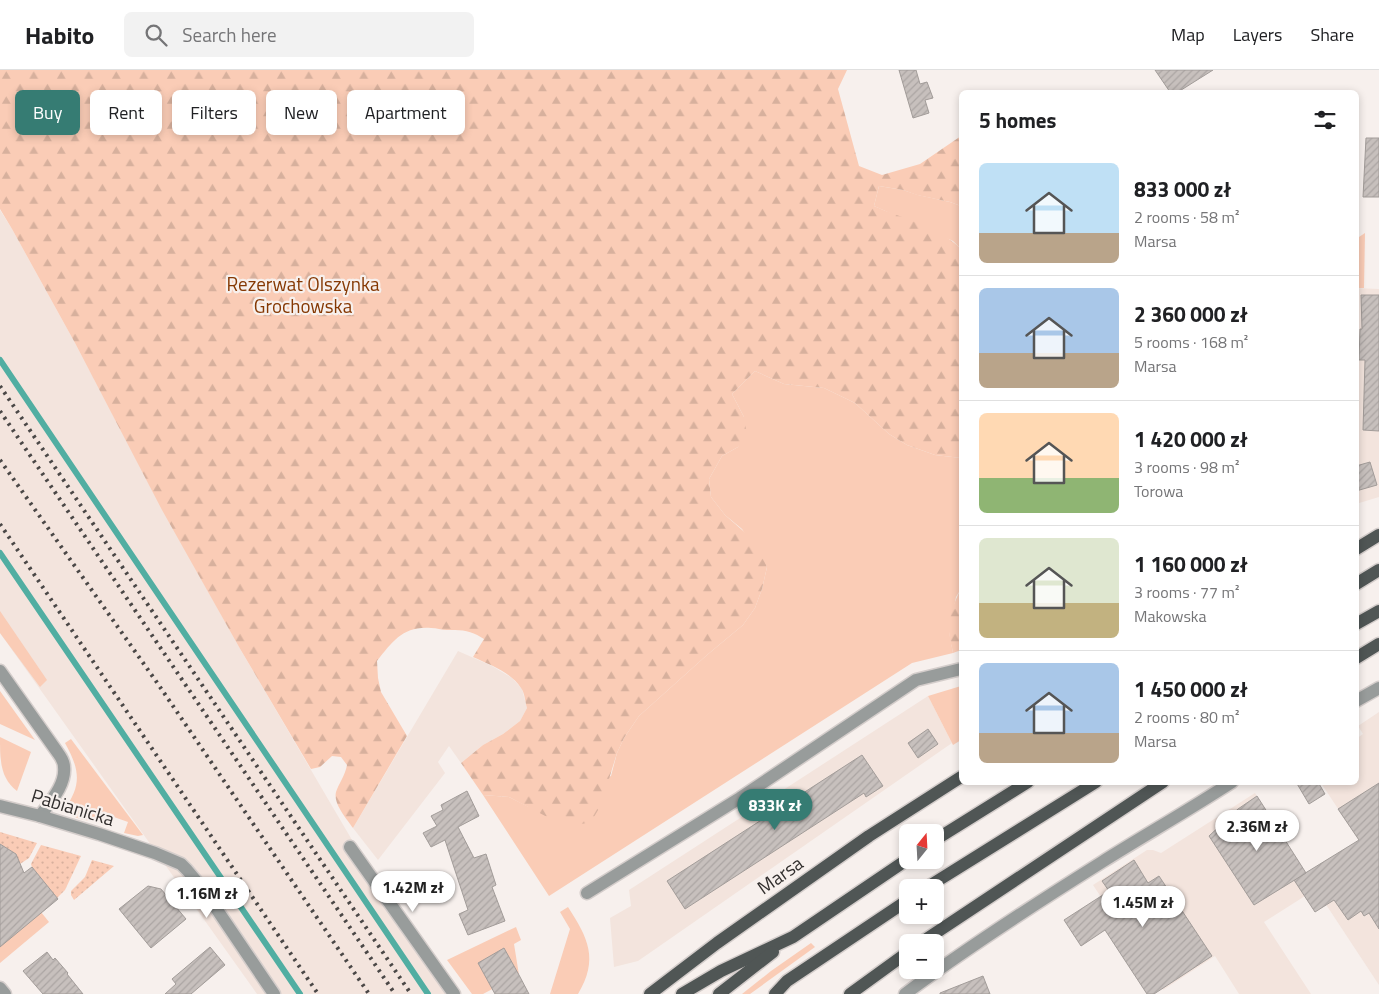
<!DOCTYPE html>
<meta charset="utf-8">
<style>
:root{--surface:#fff;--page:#f2f2f2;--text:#202124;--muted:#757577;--line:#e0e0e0;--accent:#367c73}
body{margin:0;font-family:"Titillium Web",sans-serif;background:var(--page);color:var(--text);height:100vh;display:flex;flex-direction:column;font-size:19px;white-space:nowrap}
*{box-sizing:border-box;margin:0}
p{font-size:16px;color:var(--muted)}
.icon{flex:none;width:28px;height:28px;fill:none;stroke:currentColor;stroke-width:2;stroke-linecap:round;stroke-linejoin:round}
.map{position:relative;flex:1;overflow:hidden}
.details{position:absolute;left:959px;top:20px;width:400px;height:695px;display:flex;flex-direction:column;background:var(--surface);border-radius:8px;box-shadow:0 2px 8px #0003}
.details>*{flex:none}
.top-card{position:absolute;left:15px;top:20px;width:475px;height:45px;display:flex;gap:10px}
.needle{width:32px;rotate:18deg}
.buttons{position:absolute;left:899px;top:754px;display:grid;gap:10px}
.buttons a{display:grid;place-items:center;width:45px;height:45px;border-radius:8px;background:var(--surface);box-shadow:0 2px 8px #0003;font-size:25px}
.price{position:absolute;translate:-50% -42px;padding:0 11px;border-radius:18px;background:#fff;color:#222;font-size:16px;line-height:32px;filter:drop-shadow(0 1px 2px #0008)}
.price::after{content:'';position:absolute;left:50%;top:30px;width:15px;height:11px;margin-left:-8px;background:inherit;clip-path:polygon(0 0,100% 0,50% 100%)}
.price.active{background:var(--accent);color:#fff}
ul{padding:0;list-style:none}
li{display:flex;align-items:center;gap:15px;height:125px;padding:0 20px}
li+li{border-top:1px solid var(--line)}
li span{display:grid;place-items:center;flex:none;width:140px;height:100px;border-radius:8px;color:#555}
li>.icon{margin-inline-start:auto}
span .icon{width:60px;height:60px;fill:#fffc;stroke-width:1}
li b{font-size:21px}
h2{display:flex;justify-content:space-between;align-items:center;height:60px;padding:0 20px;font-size:21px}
.chip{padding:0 18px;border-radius:8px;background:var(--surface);box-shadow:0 2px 8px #0003;font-size:18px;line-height:45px}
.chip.active{background:var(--accent);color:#fff}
header{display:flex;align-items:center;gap:30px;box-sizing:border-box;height:70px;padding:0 25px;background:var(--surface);border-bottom:1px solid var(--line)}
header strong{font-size:24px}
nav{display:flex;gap:28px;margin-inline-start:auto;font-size:18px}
.search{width:350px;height:45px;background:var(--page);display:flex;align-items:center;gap:12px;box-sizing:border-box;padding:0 18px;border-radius:8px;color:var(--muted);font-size:19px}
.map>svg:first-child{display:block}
.built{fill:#f3e4dd}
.green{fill:#faccb6}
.forest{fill:url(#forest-firs)}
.garden{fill:url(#garden-dots)}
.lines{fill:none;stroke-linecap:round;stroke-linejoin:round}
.stream{stroke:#51aea2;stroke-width:6}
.building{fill:url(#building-hatch);stroke:#a29c99}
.minor-casing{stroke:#d4cdcb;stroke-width:15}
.major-casing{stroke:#d4cdcb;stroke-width:15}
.minor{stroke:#989c9b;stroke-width:12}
.major{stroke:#505655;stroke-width:12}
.rail{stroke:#4a4746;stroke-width:4;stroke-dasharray:2.5 5;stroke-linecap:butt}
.labels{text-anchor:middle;stroke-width:4.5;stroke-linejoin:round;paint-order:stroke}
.park-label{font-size:19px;fill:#853803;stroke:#f7f0ed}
.street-label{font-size:19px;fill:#322f2e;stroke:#f7f0ed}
</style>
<header>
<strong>Habito</strong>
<div class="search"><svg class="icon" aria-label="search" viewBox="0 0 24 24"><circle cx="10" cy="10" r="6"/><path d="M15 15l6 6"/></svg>Search here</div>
<nav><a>Map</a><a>Layers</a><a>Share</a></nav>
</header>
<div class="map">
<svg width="1379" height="924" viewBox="0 0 1379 924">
<defs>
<pattern id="forest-firs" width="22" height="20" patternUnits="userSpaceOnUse" patternTransform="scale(1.25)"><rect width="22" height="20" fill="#faccb6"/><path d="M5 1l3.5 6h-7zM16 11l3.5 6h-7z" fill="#d7b09d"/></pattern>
<pattern id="garden-dots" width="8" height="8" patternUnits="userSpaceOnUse" patternTransform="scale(1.25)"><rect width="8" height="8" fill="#faccb6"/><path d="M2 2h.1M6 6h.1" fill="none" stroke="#d7b09d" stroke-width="1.8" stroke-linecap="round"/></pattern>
<pattern id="building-hatch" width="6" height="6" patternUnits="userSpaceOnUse" patternTransform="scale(1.25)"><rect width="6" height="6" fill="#c7c0bd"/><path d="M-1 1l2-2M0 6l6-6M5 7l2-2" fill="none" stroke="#aba5a3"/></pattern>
</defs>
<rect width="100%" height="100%" fill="#f7f0ed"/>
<g class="built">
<polygon points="0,140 12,159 75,273 158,431 239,577 352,770 460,924 257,924 0,563"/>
<polygon points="1356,218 1379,219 1379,427 1356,434"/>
<polygon points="458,581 492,596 512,608 522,619 527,638 520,651 503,664 483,675 461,693 449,676 438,692 445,703 378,790 353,758"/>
<polygon points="928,626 952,673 638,891 614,897 610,848 631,836 629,820"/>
<polygon points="1379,642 1379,915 1323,830 1374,793 1321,713 1356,712 1356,669 1363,664 1358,656"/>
<polygon points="1255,723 1316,819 1264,852 1311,924 1239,924 1215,886 1163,920 1093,815 1147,780 1153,780 1161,783"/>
</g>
<g class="green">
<polygon points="879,116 903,120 918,125 950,132 961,136 961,179 953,171 874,136"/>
<polygon points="1365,163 1364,218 1356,218 1356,169"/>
<polygon points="755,301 784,314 824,318 855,333 889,364 907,375 935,385 961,388 961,519 956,527 949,562 953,583 912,593 549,826 483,725 509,727 529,737 611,706 617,683 624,668 639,646 707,585 743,555 755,538 762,519 767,497 742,459 725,445 711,427 709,409 722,386 738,377 744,347 732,324"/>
<polygon points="0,541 47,610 40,617 0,563"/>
<polygon points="961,616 961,670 953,675 928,626"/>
<polygon points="0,621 35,670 0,654"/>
<path d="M0,667L31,682L17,721C0,708 0,690 0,667Z"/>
<path d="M71,669L143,765L138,766L124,763L128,752L100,742C97,745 95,749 91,750C85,752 67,745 64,740C82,715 80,700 65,673Z"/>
<polygon points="0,791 49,852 0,893"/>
<path d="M568,837C588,868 599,889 578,924H550L570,859L560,842Z"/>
<polygon points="516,857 521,870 514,874 519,905 483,924 472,924 447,890"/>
<polygon points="811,873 815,877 750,924 742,924 771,901"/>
</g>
<g class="forest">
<path d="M0,0H847L838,19L859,96L882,105L920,94L961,66V136L950,132L917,125L903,120L879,116L874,136C903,149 938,156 961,179V388L935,385L907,375L889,364L855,333L824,318L784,314L755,301L732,324L744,347L747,364L738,377L722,386L709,409L711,427L725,445L757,473L767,497L762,519L755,538L743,555L707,585L639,646L624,668L617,683L601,735L591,752L572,756L551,749L509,727L483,725L461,693L483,675L503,664L520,651L527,638C525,632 525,623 521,618C511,602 490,595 473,587L484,569C475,563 466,560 455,560C453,560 448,560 447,560C441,560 437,558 431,558C403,556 393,571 377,591L378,608L381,622L407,666L353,758C347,749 333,734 336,722C339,713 345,706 347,695L341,687L332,686L320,697L311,699L239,577L162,440L75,273L12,159L0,139Z"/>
<path d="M961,519V580L953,583C952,576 949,569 949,562C948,548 954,532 961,519Z"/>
</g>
<g class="garden">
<polygon points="0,762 37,773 29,788 20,794 16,784 0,774"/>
<polygon points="41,775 81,786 65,820 57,828 32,797 31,794"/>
<polygon points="92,790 114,796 74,830 71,825 71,821 85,807"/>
</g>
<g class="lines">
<g class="stream">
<polyline points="0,290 428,924"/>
<polyline points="0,483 300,924"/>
</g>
</g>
<g class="building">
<polygon points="899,0 916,0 920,14 927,12 933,28 925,30 929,43 913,48"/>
<polygon points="1155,0 1213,0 1178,22 1170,22"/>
<polygon points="1366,68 1379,68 1379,127 1363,127"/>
<polygon points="1361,225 1379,225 1379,361 1363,360 1365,290 1359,290 1360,259 1362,259"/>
<polygon points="1370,392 1377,415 1356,421 1356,396"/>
<polygon points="928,659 938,674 918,688 908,673"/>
<polygon points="862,685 883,716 866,727 864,723 685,839 667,811"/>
<polygon points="1296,712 1318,712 1325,724 1309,734"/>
<polygon points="1379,713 1379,859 1369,843 1364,846 1361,841 1348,850 1334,830 1315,842 1294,810 1359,770 1338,739"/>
<polygon points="467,721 479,746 458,757 474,788 486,784 496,815 492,817 505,851 468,865 459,844 468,840 445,770 431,777 423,763 437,756 431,746 443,740 441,735"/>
<polygon points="1257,726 1306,803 1254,835 1209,766 1238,739"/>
<polygon points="0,774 16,784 24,803 32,797 58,829 0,877"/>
<polygon points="1134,790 1148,813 1159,806 1212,886 1154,924 1147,924 1105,860 1081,876 1064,850 1109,821 1102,811"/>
<polygon points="148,816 161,819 186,849 151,878 119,839"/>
<polygon points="210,877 225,895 191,924 165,924 176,914 172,909"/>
<polygon points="504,878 519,905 529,924 495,924 478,893"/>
<polygon points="47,882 53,890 55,888 68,903 67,904 83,924 43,924 23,901"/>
<polygon points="983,906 990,924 940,924 940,923"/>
</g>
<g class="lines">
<g class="minor-casing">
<g id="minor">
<path d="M0,601L58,683C61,687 64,692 64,697C66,715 50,732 40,746"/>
<polyline points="1356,631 1379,618"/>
<polyline points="0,736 40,746 99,764 155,783 181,794 187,800 203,819 274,924"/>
<polyline points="350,777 454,924"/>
<polyline points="587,823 740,728 916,610 961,599"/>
<polyline points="0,918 5,924"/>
<path d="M905,924C968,877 1035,834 1102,792C1145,765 1189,740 1232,712"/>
</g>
</g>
<g class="major-casing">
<g id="major">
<polyline points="1356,479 1379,465"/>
<polyline points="1356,514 1379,500"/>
<polyline points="1356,554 1379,541"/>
<polyline points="1356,588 1379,574"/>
<polyline points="935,770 1028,712"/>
<polyline points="926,818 1096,712"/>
<polyline points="922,872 1163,712"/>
<polyline points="650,924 717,873 869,766 961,707"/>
<polyline points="682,924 721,901 793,867 908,789"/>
<polyline points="719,924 773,882"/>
<polyline points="775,924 787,911 908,830"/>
<polyline points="850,924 908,882"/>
</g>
</g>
<use href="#minor" class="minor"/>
<use href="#major" class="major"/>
<g class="rail">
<polyline points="0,316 411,924"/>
<polyline points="0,341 395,924"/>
<polyline points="0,390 158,614 369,924"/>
<polyline points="0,454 318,924"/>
</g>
</g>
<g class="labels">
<g class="park-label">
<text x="303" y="221">Rezerwat Olszynka<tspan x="303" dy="22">Grochowska</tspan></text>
</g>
<g class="street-label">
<text transform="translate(73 737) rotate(17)" y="7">Pabianicka</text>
<text transform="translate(780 805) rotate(-35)" y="7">Marsa</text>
</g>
</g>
</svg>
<div class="buttons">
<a><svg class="needle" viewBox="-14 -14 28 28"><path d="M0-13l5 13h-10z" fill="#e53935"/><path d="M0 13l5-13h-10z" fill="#757577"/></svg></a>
<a>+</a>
<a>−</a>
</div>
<b class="price active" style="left:775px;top:761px">833K zł</b>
<b class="price" style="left:1257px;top:782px">2.36M zł</b>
<b class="price" style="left:413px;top:843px">1.42M zł</b>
<b class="price" style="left:207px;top:849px">1.16M zł</b>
<b class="price" style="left:1143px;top:858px">1.45M zł</b>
<div class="top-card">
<a class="chip active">Buy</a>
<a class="chip">Rent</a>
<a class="chip">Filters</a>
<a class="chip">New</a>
<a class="chip">Apartment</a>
</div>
<section class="details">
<h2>5 homes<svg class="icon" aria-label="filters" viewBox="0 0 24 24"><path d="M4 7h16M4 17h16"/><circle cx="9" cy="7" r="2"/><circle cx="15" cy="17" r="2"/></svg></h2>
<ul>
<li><span style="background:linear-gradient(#bfe0f5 70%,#b9a48a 0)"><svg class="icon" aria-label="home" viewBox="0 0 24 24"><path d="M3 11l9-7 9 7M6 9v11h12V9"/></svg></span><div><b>833 000 zł</b><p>2 rooms · 58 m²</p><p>Marsa</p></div></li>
<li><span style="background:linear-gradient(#a9c7e8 65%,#b9a48a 0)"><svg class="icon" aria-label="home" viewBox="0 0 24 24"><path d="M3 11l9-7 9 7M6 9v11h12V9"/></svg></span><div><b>2 360 000 zł</b><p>5 rooms · 168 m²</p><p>Marsa</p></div></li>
<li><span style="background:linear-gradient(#ffd9b3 65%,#8fb573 0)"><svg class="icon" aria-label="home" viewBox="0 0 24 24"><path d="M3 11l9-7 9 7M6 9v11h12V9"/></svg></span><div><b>1 420 000 zł</b><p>3 rooms · 98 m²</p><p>Torowa</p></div></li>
<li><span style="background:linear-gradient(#dfe7d0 65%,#c2b280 0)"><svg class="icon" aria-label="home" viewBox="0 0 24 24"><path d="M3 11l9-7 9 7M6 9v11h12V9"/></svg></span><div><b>1 160 000 zł</b><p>3 rooms · 77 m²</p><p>Makowska</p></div></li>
<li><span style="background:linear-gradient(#a9c7e8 70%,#b9a48a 0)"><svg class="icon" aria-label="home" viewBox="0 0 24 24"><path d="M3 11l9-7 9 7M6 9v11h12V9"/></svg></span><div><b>1 450 000 zł</b><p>2 rooms · 80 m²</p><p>Marsa</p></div></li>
</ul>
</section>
</div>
